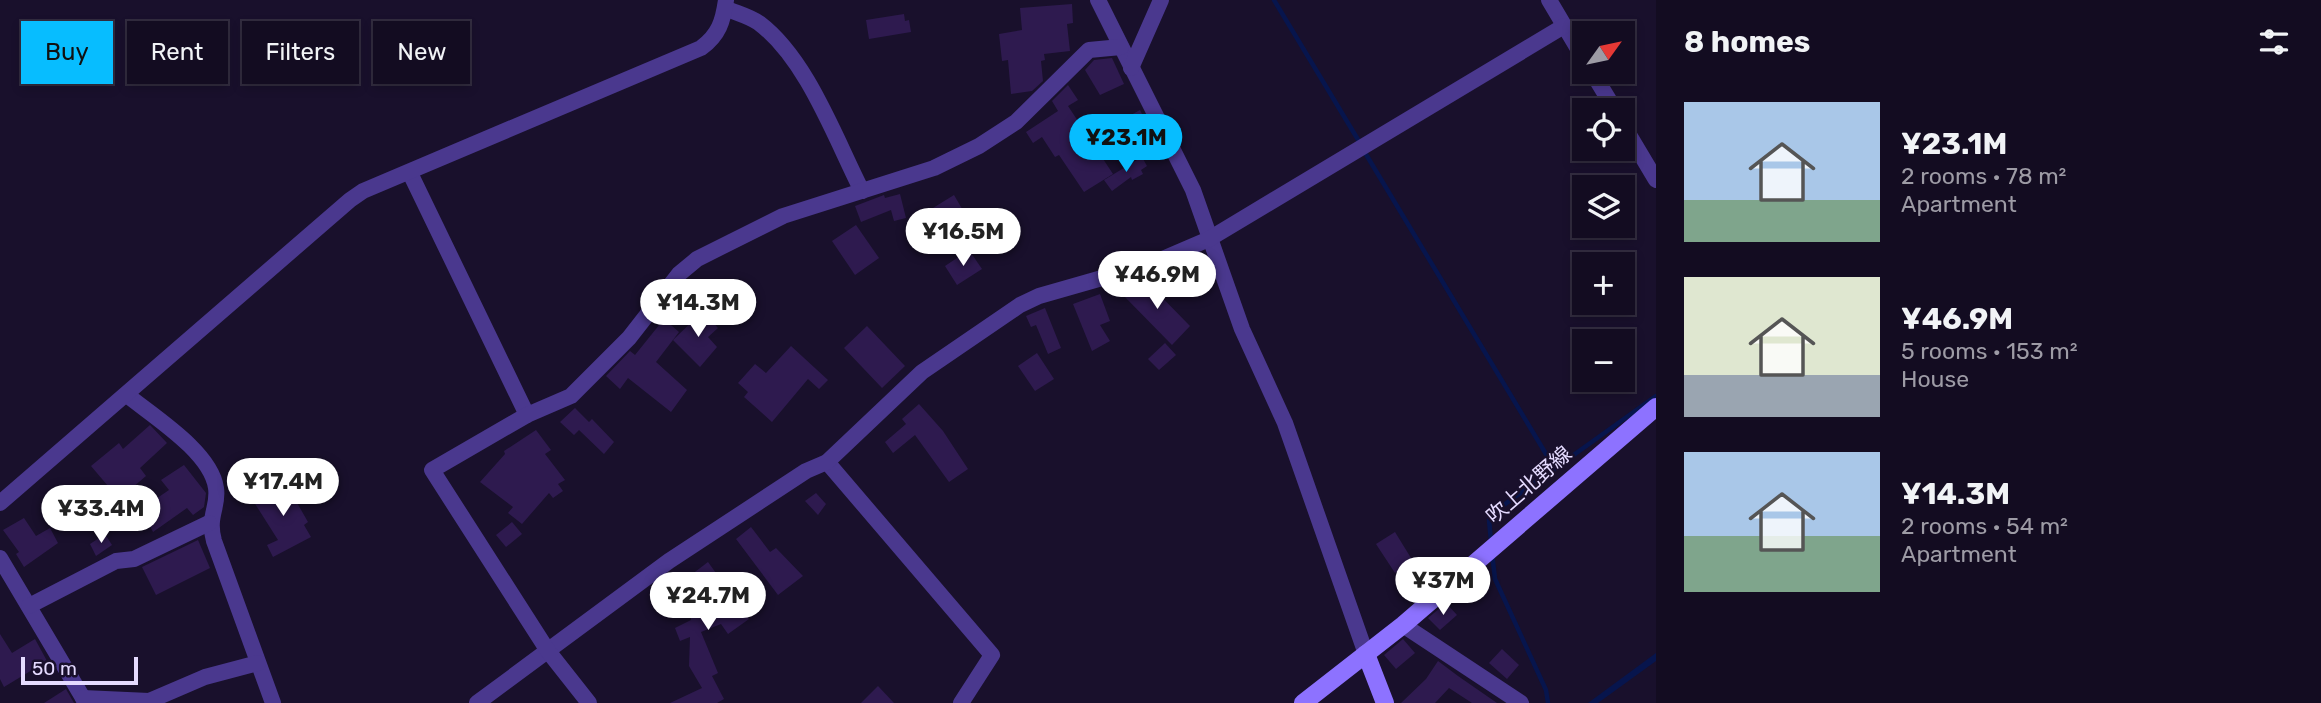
<!DOCTYPE html>
<meta charset="utf-8">
<style>
:root{--surface:#130c21;--page:#201a2e;--text:#f1f3f6;--muted:#9d9ba5;--line:#322c3f;--accent:#07bdff}
body{margin:0;font-family:Rubik,"Noto Sans JP",sans-serif;background:var(--page);color:var(--text);height:100vh;display:flex;flex-direction:column;font-size:26px;white-space:nowrap}
*{box-sizing:border-box;margin:0}
p{font-size:23px;color:var(--muted)}
.icon{flex:none;width:38px;height:38px;fill:none;stroke:currentColor;stroke-width:2;stroke-linecap:round;stroke-linejoin:round}
.map{position:relative;flex:1;overflow:hidden}
.sheet{display:flex;flex-direction:column;background:var(--surface);width:665px}
.sheet>*{flex:none}
.top-card{position:absolute;left:21px;top:21px;width:665px;height:63px;display:flex;gap:14px}
.needle{width:46px;rotate:57deg}
.tools{position:absolute;left:1572px;top:21px;display:grid;gap:14px}
.tools a{display:grid;place-items:center;width:63px;height:63px;border-radius:0px;background:var(--surface);box-shadow:0 4px 10px #0003,0 0 0 2px var(--line);font-size:35px}
.scale{position:absolute;left:21px;bottom:18px;width:117px;box-sizing:border-box;padding-left:7px;border:4px solid #e5dbff;border-top:0;font-size:19px;line-height:24px;white-space:nowrap;color:#e5dbff;-webkit-text-stroke:5px #19102c;paint-order:stroke}
.price{position:absolute;translate:-50% -60px;padding:0 16px;border-radius:24px;background:#fff;color:#222;font-size:23px;line-height:46px;filter:drop-shadow(0 2px 4px #0008)}
.price::after{content:'';position:absolute;left:50%;top:42px;width:21px;height:16px;margin-left:-10px;background:inherit;clip-path:polygon(0 0,100% 0,50% 100%)}
.price.selected{background:var(--accent);color:#111}
ul{padding:0;list-style:none}
li{display:flex;align-items:center;gap:21px;height:175px;padding:0 28px}
li span{display:grid;place-items:center;flex:none;width:196px;height:140px;border-radius:0px;color:#555}
li>.icon{margin-inline-start:auto}
span .icon{width:84px;height:84px;fill:#fffc;stroke-width:1}
li b{font-size:30px}
h2{display:flex;justify-content:space-between;align-items:center;height:84px;padding:0 28px;font-size:30px}
.pill{padding:0 24px;border-radius:0px;background:var(--surface);box-shadow:0 4px 10px #0003,0 0 0 2px var(--line);font-size:24px;line-height:63px}
.pill.selected{background:var(--accent);color:#111}
main{display:flex;flex:1;min-height:0}
.map>svg:first-child{display:block}
.water{fill:#07154d}
.lines{fill:none;stroke-linecap:round;stroke-linejoin:round}
.stream{stroke:#07154d;stroke-width:4.5}
.building{fill:#2e1a4f}
.street{stroke:#4a388e;stroke-width:16}
.secondary{stroke:#8d72ff;stroke-width:18}
.labels{text-anchor:middle;stroke-width:5;stroke-linejoin:round;paint-order:stroke}
.street-label{font-size:21px;fill:#e5dbff;stroke:#19102c}
</style>
<main>
<div class="map">
<svg width="1656" height="703" viewBox="0 0 1656 703">
<rect width="100%" height="100%" fill="#19102c"/>
<polygon class="water" points="1656,653 1656,661 1598,703 1588,703"/>
<g class="lines">
<g class="stream">
<polyline points="1274,0 1360,143"/>
<polyline points="1364,151 1555,469"/>
<polyline points="1491,541 1489,520 1494,512 1656,396"/>
<polyline points="1492,553 1495,579 1546,690 1548,703"/>
</g>
</g>
<g class="building">
<polygon points="1072,4 1073,23 1067,24 1070,51 1044,54 1045,60 1041,61 1043,81 1032,91 1011,94 1008,60 1002,61 999,34 1022,30 1020,8"/>
<polygon points="904,14 905,21 909,20 911,32 869,39 866,20"/>
<polygon points="1112,58 1124,84 1100,95 1085,70 1094,60"/>
<polygon points="1068,85 1078,100 1068,106 1113,174 1084,192 1059,155 1055,157 1042,137 1033,143 1026,132 1058,111 1052,101"/>
<polygon points="1140,110 1154,138 1134,148 1120,121"/>
<polygon points="1142,157 1147,166 1141,170 1143,174 1132,180 1131,177 1112,191 1104,180"/>
<polygon points="900,194 906,218 894,221 891,210 861,222 855,206 884,195 885,198"/>
<polygon points="954,195 981,241 966,251 952,231 948,234 933,208"/>
<polygon points="856,225 879,258 855,275 832,241"/>
<polygon points="969,250 982,269 957,285 945,266"/>
<polygon points="1142,277 1190,326 1172,345 1123,295"/>
<polygon points="1100,294 1110,321 1100,325 1110,341 1092,351 1073,304"/>
<polygon points="1045,308 1061,348 1048,354 1036,325 1031,327 1026,316"/>
<polygon points="703,311 718,328 708,337 717,347 700,367 673,340"/>
<polygon points="664,319 679,332 656,362 687,390 671,412 628,378 620,389 606,376 630,351 635,355"/>
<polygon points="867,326 905,366 882,388 844,348"/>
<polygon points="1165,343 1176,355 1159,370 1148,359"/>
<polygon points="791,346 828,380 819,389 808,379 772,422 744,397 748,392 738,383 755,364 766,373"/>
<polygon points="1037,353 1054,379 1035,391 1018,366"/>
<polygon points="919,404 943,431 968,469 949,482 915,435 893,453 885,442 906,424 902,419"/>
<polygon points="575,408 589,422 592,419 614,442 604,454 579,430 574,435 560,422"/>
<polygon points="150,425 167,443 140,468 146,476 119,499 91,466 119,443 123,449"/>
<polygon points="536,430 551,450 545,454 565,480 558,484 563,491 553,498 549,493 522,524 508,513 513,507 480,482 505,454 504,451"/>
<polygon points="184,465 206,493 204,507 193,515 187,508 153,532 141,509 169,490 161,480"/>
<polygon points="284,480 308,522 304,525 311,537 273,557 267,545 278,540 252,499"/>
<polygon points="816,493 826,504 818,515 805,501"/>
<polygon points="24,518 36,536 50,528 58,543 24,567 16,554 19,552 3,530"/>
<polygon points="512,522 522,534 506,547 496,535"/>
<polygon points="751,527 770,552 776,548 803,576 778,595 736,539"/>
<polygon points="1395,532 1419,571 1405,580 1399,570 1395,573 1376,544"/>
<polygon points="105,534 112,545 96,556 90,544"/>
<polygon points="198,540 210,568 156,595 142,567"/>
<polygon points="708,562 749,619 728,634 721,624 701,632 718,673 712,676 724,699 717,703 670,703 702,688 689,666 690,637 680,641 675,628 691,620 691,607 696,618 711,609 687,578"/>
<polygon points="1446,603 1457,615 1440,630 1428,618"/>
<polygon points="0,634 12,653 35,639 47,661 4,687 0,679"/>
<polygon points="1403,639 1415,653 1396,669 1384,655"/>
<polygon points="1502,649 1519,665 1507,679 1489,663"/>
<polygon points="1438,661 1458,676 1497,703 1472,703 1449,688 1435,703 1401,703 1426,679"/>
<polygon points="878,686 894,703 861,703"/>
<polygon points="66,689 74,703 44,703"/>
</g>
<g class="lines">
<g class="street">
<polyline points="1098,0 1193,190 1242,329 1285,423 1366,654"/>
<polyline points="1549,0 1584,59"/>
<path d="M725,8C736,13 749,16 759,23C807,59 835,138 862,191"/>
<polyline points="1131,68 1161,0"/>
<polyline points="1592,72 1615,110"/>
<polyline points="1622,123 1656,180"/>
<polyline points="410,173 527,415"/>
<path d="M127,395C154,417 211,452 216,488C219,507 207,516 214,541L273,703"/>
<polyline points="827,462 992,655 961,703"/>
<path d="M0,503L350,200L363,191L701,48C719,35 723,21 726,0"/>
<polyline points="0,558 86,703"/>
<polyline points="29,606 116,561 134,559 209,523"/>
<polyline points="1403,625 1521,703"/>
<polyline points="83,698 149,701 205,677 258,663"/>
<polyline points="477,703 669,561 806,471 827,462 922,372 1020,305 1039,296 1151,264 1209,239 1564,26"/>
<polyline points="589,703 548,651 432,470 527,415 571,396 629,338 679,274 697,259 783,216 934,168 979,146 1016,122 1089,50 1121,47"/>
</g>
<g class="secondary">
<polyline points="1366,654 1385,703"/>
<polyline points="1303,703 1403,625 1656,407"/>
</g>
</g>
<g class="labels">
<g class="street-label">
<text transform="translate(1529 485) rotate(-41)" y="7">吹上北野線</text>
</g>
</g>
</svg>
<div class="tools">
<a><svg class="needle" viewBox="-14 -14 28 28"><path d="M0-13l5 13h-10z" fill="#e53935"/><path d="M0 13l5-13h-10z" fill="#9d9ba5"/></svg></a>
<a><svg class="icon" aria-label="locate" viewBox="0 0 24 24"><circle cx="12" cy="12" r="6"/><path d="M12 2v4M12 18v4M2 12h4M18 12h4"/></svg></a>
<a><svg class="icon" aria-label="layers" viewBox="0 0 24 24"><path d="M12 4l9 5-9 5-9-5zM3 14l9 5 9-5"/></svg></a>
<a>+</a>
<a>−</a>
</div>
<div class="scale">50 m</div>
<b class="price selected" style="left:1126px;top:174px">¥23.1M</b>
<b class="price" style="left:963px;top:268px">¥16.5M</b>
<b class="price" style="left:1157px;top:311px">¥46.9M</b>
<b class="price" style="left:698px;top:339px">¥14.3M</b>
<b class="price" style="left:283px;top:518px">¥17.4M</b>
<b class="price" style="left:101px;top:545px">¥33.4M</b>
<b class="price" style="left:1443px;top:617px">¥37M</b>
<b class="price" style="left:708px;top:632px">¥24.7M</b>
<div class="top-card">
<a class="pill selected">Buy</a>
<a class="pill">Rent</a>
<a class="pill">Filters</a>
<a class="pill">New</a>
</div>
</div>
<section class="sheet">
<h2>8 homes<svg class="icon" aria-label="filters" viewBox="0 0 24 24"><path d="M4 7h16M4 17h16"/><circle cx="9" cy="7" r="2"/><circle cx="15" cy="17" r="2"/></svg></h2>
<ul>
<li><span style="background:linear-gradient(#a9c7e8 70%,#7fa58c 0)"><svg class="icon" aria-label="home" viewBox="0 0 24 24"><path d="M3 11l9-7 9 7M6 9v11h12V9"/></svg></span><div><b>¥23.1M</b><p>2 rooms · 78 m²</p><p>Apartment</p></div></li>
<li><span style="background:linear-gradient(#dfe7d0 70%,#9aa5b1 0)"><svg class="icon" aria-label="home" viewBox="0 0 24 24"><path d="M3 11l9-7 9 7M6 9v11h12V9"/></svg></span><div><b>¥46.9M</b><p>5 rooms · 153 m²</p><p>House</p></div></li>
<li><span style="background:linear-gradient(#a9c7e8 60%,#7fa58c 0)"><svg class="icon" aria-label="home" viewBox="0 0 24 24"><path d="M3 11l9-7 9 7M6 9v11h12V9"/></svg></span><div><b>¥14.3M</b><p>2 rooms · 54 m²</p><p>Apartment</p></div></li>
</ul>
</section>
</main>
